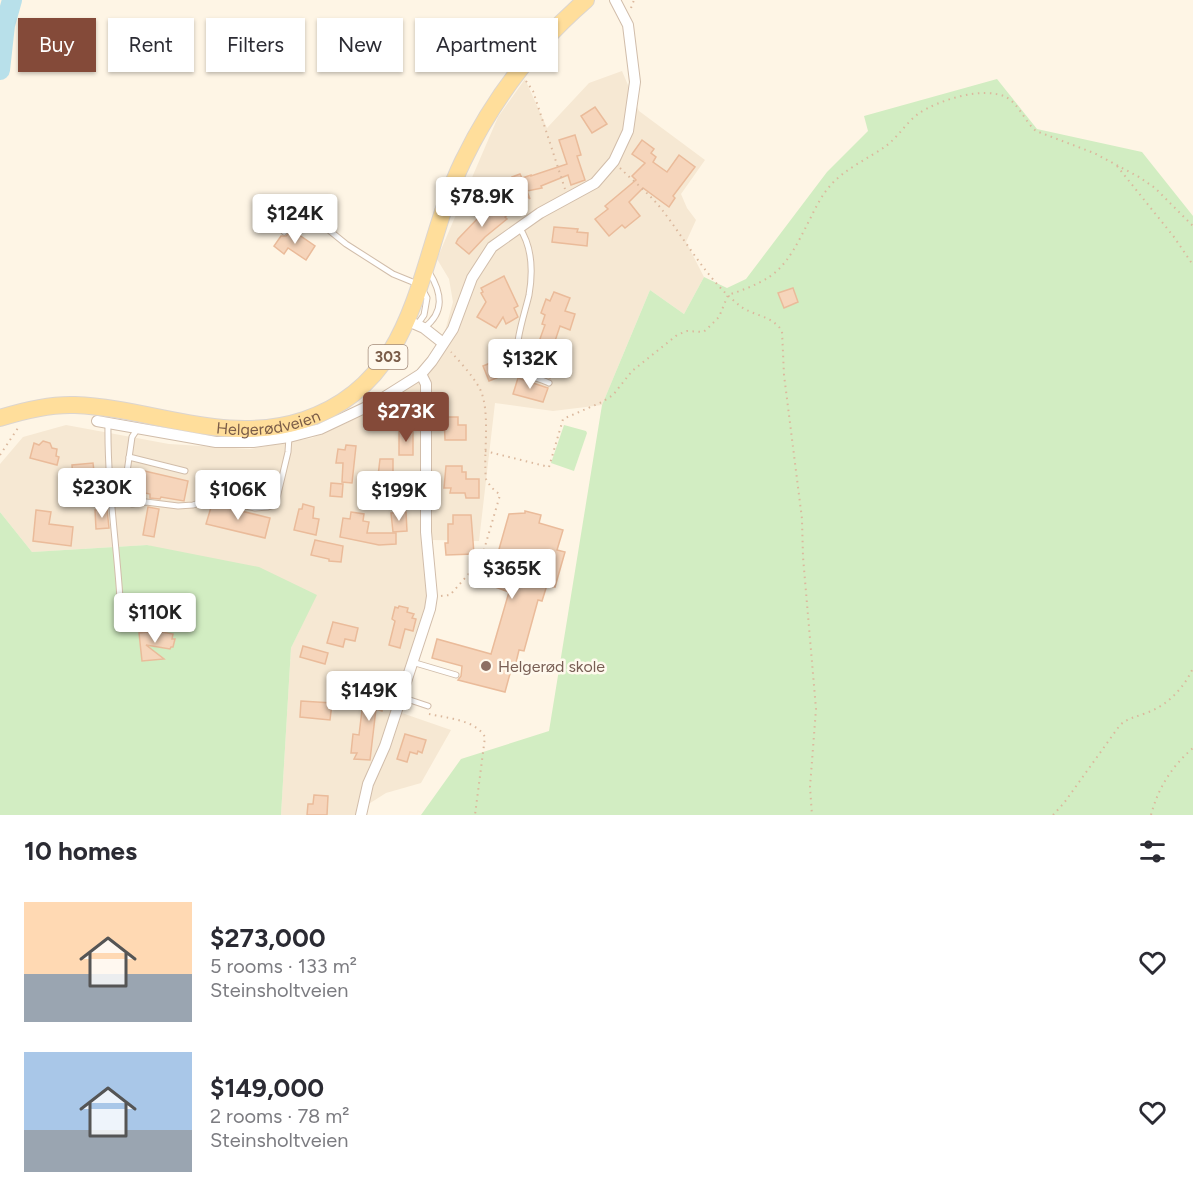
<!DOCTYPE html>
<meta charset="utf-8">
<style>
:root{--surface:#fff;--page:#f7f7f7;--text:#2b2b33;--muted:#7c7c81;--accent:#844a39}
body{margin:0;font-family:Figtree,sans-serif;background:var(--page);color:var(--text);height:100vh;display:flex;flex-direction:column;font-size:22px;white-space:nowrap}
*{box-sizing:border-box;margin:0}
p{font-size:20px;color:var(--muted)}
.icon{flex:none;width:33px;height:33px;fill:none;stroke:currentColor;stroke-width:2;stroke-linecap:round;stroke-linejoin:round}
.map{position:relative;height:815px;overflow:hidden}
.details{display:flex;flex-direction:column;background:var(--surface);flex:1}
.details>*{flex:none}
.hud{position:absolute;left:18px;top:18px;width:600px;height:54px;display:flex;gap:12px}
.price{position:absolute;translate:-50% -51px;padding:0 14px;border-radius:6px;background:#fff;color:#222;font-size:20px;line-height:39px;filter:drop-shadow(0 2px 3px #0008)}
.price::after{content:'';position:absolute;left:50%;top:36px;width:18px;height:14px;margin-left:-9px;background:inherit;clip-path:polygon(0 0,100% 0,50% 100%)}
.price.current{background:var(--accent);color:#fff}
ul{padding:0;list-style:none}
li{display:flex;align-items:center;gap:18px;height:150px;padding:0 24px}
li span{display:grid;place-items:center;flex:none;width:168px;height:120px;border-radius:0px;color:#555}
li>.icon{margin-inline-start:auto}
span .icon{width:72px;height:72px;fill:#fffc;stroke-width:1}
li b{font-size:26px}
h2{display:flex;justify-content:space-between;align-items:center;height:72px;padding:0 24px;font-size:26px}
.tag{padding:0 21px;border-radius:0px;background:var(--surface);box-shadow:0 2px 4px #0004;font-size:21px;line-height:54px}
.tag.current{background:var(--accent);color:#fff}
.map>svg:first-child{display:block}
.residential{fill:#f6e8d3}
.green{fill:#d2edc2}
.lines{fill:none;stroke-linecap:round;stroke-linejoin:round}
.river{stroke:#b8e0ea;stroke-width:20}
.building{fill:#f6d5bb;stroke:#eabb9a;stroke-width:1.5}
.lane-casing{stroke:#d1bdaa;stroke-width:7}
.street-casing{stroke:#d1bdaa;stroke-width:12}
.primary-casing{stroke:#dcd5cf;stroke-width:18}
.path{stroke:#dbb89d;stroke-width:2;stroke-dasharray:1.5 4.5;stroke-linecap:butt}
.lane{stroke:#fff;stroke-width:5}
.street{stroke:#fff;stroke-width:10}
.primary{stroke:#ffde9b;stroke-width:16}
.education-dot{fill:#8d6e63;stroke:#fff9ed;stroke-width:2}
.labels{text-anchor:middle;stroke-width:5;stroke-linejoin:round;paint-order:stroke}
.shield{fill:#fff9ed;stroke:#a28b7a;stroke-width:1.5}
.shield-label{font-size:15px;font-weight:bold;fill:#7a5c48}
.street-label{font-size:16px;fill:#7a5c48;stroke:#fff9ed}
.education-label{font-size:16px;fill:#785e54;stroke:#fff9ed;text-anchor:start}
</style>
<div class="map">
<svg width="1193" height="815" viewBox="0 0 1193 815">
<rect width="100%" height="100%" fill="#fef5e5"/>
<polygon class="residential" points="622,71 639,111 705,160 681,194 687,208 696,220 686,242 704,277 684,314 650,290 602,405 553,411 495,403 479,541 432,540 433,604 399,712 451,730 421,783 386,793 367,805 366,815 281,815 291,648 316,595 147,545 32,552 0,512 0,464 23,437 66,425 169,444 250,449 312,438 378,409 439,353 453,302 449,279 437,259 498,117 525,79 547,128 589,83"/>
<g class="green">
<polygon points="997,79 1037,129 1142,152 1193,216 1193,815 421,815 461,759 549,731 602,405 650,290 684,314 704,277 727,288 746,279 827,172 868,131 864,116"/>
<polygon points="564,425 586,431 587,433 574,471 551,463"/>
<polygon points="0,512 32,552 147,545 259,567 317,595 291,648 281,815 0,815"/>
</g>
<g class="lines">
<polyline class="river" points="0,70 5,25 12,0"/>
</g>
<g class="building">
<polygon points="595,107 607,124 592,133 581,116"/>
<polygon points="575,135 581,155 577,156 585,180 571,185 568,175 541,186 542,188 527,191 530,199 523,193 520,194 512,177 520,174 522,178 531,175 531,176 567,164 559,140"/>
<polygon points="642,140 654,149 651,153 656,157 653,162 667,172 679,155 695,167 673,196 675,198 669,207 643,188 629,202 640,216 625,228 622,225 609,236 595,219 608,209 605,206 636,180 632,176 645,163 632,154"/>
<polygon points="501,204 509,214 505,217 507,219 485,237 469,254 456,243 458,239 480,216 491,208 492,209"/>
<polygon points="554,227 578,229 577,232 588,233 587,246 552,242"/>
<polygon points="292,230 315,246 306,260 288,248 284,254 274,246 281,236 286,236"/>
<polygon points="504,276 518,306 514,308 518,317 506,324 503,317 496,328 477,317 486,302 481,293 483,292 481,288"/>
<polygon points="793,288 798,302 784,308 778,293"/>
<polygon points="554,292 570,298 565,311 575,314 570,330 560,326 553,347 560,350 550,378 538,373 541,364 532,361 545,325 542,324 545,315 541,313 546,299 550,301"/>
<polygon points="505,357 511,372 489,381 483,366"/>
<polygon points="518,378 548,388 543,402 513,394"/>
<polygon points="444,417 458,417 458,425 466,425 466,440 445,440"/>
<rect x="399" y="430" width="14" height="25"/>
<polygon points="43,441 50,443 52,448 57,449 56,456 59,457 57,465 30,458 34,443 39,445"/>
<polygon points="346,445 356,446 352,483 342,482 343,463 336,463 338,449 345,450"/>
<polygon points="380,459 393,459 393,481 380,481 380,476 378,476"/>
<polygon points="93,463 95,479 73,481 72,465"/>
<polygon points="446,466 462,466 462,472 466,472 466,479 479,479 479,498 466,498 465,493 450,493 451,488 444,488"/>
<polygon points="136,469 188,481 184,501 161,497 160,499 150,498 150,494 131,490"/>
<polygon points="331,483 343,484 342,497 330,496"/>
<polygon points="212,504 270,518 265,538 206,524"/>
<polygon points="303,504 314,507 313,518 319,519 316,535 294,530 299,509 302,509"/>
<polygon points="148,507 159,509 154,537 143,535"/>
<polygon points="107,509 109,528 96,529 95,510"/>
<polygon points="36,510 51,512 49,524 73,527 71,546 33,541"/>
<polygon points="525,511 541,515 539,523 563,530 557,550 565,552 555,587 547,585 542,601 538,600 524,651 519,650 514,671 511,670 505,692 458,680 461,676 462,666 432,658 437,639 491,654 509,592 495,587 496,583 490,581 509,514 525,513"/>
<polygon points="351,512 364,514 363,521 369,522 367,533 396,533 396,544 379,545 340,537 343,518 350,519"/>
<polygon points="406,512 407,531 393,532 391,513"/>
<polygon points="453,515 471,515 474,554 446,555 445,543 448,543 448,524 453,524"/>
<polygon points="315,540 343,546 341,562 329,561 329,559 311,555"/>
<polygon points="399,606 408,608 407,612 414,614 412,618 416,619 413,631 405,629 400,648 389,645 395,621 392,619 395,607 398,608"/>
<polygon points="333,622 358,628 355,641 345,639 343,647 327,643"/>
<polygon points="156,631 173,634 172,639 175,639 173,647 171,647 170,649 146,645 164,659 142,661 139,633"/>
<polygon points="303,646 328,653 325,664 300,657"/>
<polygon points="370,688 393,693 390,707 383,705 382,711 376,709 370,760 354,759 357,753 351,753 353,734 359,735 364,694 369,695"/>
<polygon points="301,701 332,703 330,720 300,717"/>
<polygon points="405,734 426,740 422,753 418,751 417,754 410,752 407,762 397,759"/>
<polygon points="314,795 328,796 327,815 307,815 308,804 313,804"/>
</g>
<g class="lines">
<g class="lane-casing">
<g id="lane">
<path d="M519,227C532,246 533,272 529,295C525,313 511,351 520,368C525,376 541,379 549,383"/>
<polyline points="284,232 292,223 303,217 314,218 346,244 393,274 420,285 427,298 424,315 417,325"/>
<path d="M424,328C445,312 442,293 429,272"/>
<path d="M108,423C107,487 118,551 121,615"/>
<polyline points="138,428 132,437 124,493 124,499 132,504 146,502 178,506 193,505 212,499 255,508 268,507 274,505 277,498 288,452 289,437"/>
<polyline points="129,457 185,471"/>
<polyline points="412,662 456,675"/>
<polyline points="401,697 428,706"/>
</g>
</g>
<g class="street-casing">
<g id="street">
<polyline points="408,321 424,328 443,343"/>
<polyline points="97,421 216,442 253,442 289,437 320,429 375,403 421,374 432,361 453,329 472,278 492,247 540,213 595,183 614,161 628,131 635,82 628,25 615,0"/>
<polyline points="361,815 368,784 385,746 430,609 432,596 426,532 426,384 421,374"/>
</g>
</g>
<g class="primary-casing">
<g id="primary">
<path id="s1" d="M0,418C25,410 49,404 75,405C153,408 225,446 304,420C422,381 417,255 463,161C493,99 534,45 586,0"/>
</g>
</g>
<g class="path">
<polyline points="631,8 634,0"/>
<polyline points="526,81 533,91 565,189"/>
<polyline points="1117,166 1174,237 1193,265"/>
<path d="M620,168C634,182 651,195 663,211C686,241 709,282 739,305C752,316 772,315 782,331L784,375L802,519L803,557L816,709L810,787L812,815"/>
<path d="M485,451L549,467L563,419L602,402L613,395L632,371L677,335L687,331L703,332L706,330L719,317L728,295C779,278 785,268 809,221C815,209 821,196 830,186C843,170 869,158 886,146C898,137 906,123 918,114C938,100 983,86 1006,97C1019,104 1025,122 1036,131L1094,153L1139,177L1155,188L1193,226"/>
<polyline points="0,455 18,428"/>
<path d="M441,596L450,595L481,560L500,495L491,487L486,479C483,454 491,412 480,389C473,376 461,363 451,352"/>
<path d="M429,714C447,718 476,720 485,737L475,815"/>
<path d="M1053,815L1064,803L1120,725C1128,718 1136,717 1146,713C1167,706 1184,688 1193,668"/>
<path d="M1151,815C1158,788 1172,766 1193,748"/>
</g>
<use href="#lane" class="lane"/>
<use href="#street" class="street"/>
<use href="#primary" class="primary"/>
</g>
<circle class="education-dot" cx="486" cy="666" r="6"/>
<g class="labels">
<rect class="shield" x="368.5" y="345" width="39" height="24" rx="4.5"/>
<g class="shield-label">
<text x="388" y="362">303</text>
</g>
<g class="street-label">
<text dy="6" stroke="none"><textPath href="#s1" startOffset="272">Helgerødveien</textPath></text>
</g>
<g class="education-label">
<text x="498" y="672">Helgerød skole</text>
</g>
</g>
</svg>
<b class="price" style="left:482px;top:228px">$78.9K</b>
<b class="price" style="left:295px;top:245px">$124K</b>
<b class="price" style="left:530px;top:390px">$132K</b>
<b class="price current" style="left:406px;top:443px">$273K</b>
<b class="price" style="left:102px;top:519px">$230K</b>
<b class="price" style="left:238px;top:521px">$106K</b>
<b class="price" style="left:399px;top:522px">$199K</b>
<b class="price" style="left:512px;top:600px">$365K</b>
<b class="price" style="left:155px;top:644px">$110K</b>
<b class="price" style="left:369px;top:722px">$149K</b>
<div class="hud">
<a class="tag current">Buy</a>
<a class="tag">Rent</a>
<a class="tag">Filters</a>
<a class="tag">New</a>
<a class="tag">Apartment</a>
</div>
</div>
<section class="details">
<h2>10 homes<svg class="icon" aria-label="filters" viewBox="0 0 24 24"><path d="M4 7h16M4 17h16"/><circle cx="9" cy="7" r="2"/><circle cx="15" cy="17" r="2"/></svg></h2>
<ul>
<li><span style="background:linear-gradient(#ffd9b3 60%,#9aa5b1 0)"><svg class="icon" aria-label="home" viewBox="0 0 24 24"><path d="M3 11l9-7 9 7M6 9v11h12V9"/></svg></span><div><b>$273,000</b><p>5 rooms · 133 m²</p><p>Steinsholtveien</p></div><svg class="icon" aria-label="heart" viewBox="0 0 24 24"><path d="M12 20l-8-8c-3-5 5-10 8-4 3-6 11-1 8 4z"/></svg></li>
<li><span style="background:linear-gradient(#a9c7e8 65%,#9aa5b1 0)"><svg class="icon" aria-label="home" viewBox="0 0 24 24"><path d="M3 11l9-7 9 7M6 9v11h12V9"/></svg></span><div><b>$149,000</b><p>2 rooms · 78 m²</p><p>Steinsholtveien</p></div><svg class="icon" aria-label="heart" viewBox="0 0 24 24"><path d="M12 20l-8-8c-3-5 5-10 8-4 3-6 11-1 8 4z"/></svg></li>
</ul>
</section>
